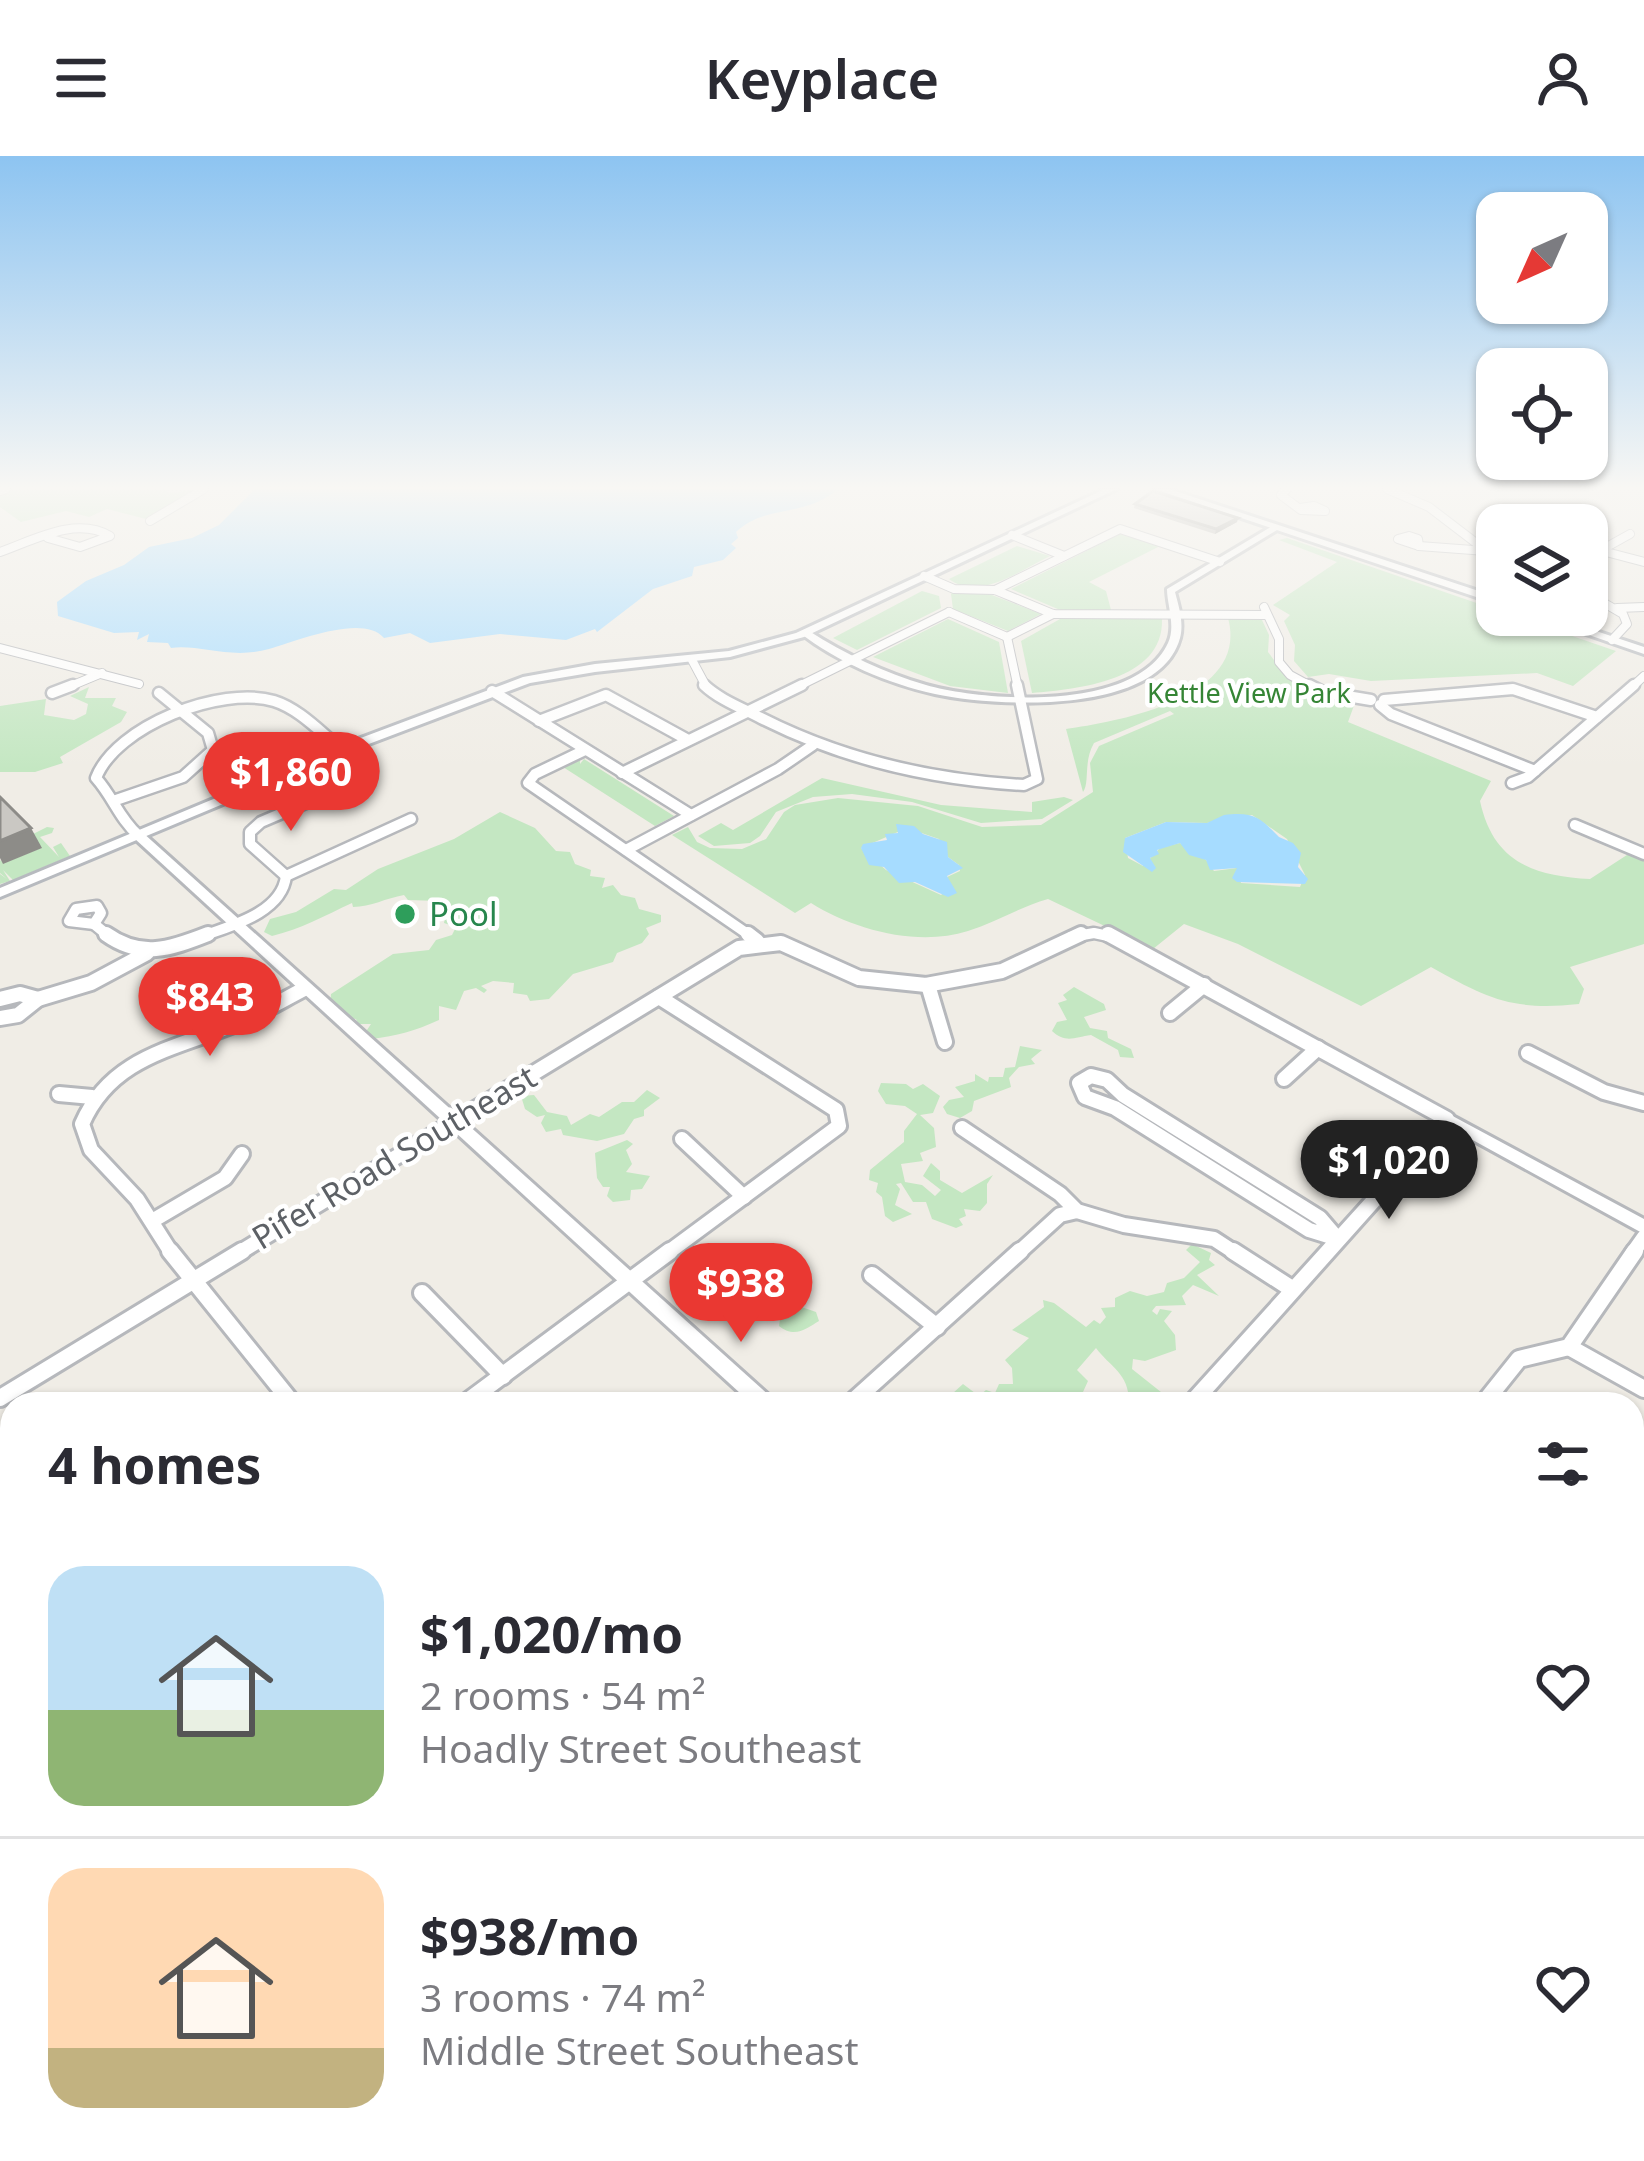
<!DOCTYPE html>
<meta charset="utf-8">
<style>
:root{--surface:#fff;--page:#f7f7f7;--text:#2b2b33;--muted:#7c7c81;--line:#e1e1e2;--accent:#ea3832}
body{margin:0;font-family:"Noto Sans",sans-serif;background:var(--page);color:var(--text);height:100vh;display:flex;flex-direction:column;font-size:45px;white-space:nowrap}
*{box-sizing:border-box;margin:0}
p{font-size:39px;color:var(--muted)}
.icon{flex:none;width:66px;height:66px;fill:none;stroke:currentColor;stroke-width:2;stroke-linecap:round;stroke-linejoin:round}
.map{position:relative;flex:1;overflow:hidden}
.side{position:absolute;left:0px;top:1236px;width:1644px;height:771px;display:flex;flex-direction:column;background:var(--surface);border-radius:36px 36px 0 0;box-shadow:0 3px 9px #0004}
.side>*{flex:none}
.needle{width:78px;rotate:225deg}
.controls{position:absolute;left:1476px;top:36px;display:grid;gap:24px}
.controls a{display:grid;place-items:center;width:132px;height:132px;border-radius:24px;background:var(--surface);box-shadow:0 3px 9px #0004;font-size:60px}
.price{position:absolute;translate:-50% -102px;padding:0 27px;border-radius:42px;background:var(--accent);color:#fff;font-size:39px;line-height:78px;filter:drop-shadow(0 3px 6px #0008)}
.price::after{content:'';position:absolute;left:50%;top:72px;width:36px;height:27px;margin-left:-18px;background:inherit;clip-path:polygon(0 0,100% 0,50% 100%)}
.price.selected{background:#222;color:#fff}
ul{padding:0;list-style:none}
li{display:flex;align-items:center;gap:36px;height:300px;padding:0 48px}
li+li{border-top:3px solid var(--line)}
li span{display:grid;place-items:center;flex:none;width:336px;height:240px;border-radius:36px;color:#555}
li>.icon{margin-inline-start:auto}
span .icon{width:144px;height:144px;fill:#fffc;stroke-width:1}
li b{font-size:51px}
h2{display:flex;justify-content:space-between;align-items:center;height:144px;padding:0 48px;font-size:51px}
header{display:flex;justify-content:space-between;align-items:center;height:156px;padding:0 48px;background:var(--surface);font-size:54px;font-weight:600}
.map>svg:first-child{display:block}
.green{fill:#c4e7c2;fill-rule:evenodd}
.water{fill:#a6dcff}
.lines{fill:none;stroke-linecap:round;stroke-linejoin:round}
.minor-far4-casing{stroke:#b6b8bc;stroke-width:10}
.minor-far3-casing{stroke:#b6b8bc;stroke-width:15}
.minor-far2-casing{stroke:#b6b8bc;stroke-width:20}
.minor-far1-casing{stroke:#b6b8bc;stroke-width:22}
.minor-casing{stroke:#b6b8bc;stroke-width:27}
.tertiary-casing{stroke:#b6b8bc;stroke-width:6}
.secondary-casing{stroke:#b7babf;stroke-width:6}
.minor-far4{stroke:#fff;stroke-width:8}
.minor-far3{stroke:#fff;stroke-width:10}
.minor-far2{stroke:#fff;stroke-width:14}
.minor-far1{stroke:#fff;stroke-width:16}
.minor{stroke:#fff;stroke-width:21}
.tertiary{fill:#fff;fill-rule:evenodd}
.secondary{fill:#fff;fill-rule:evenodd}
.wall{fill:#aeaca8}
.shaded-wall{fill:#8d8c88}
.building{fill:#cac8c3;stroke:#8d8c88;stroke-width:3}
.leisure-dot{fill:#2e9e5b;stroke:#fff;stroke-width:4.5}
.labels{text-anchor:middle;stroke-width:9;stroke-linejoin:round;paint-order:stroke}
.far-park-label{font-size:27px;fill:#358535;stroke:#fff}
.leisure-label{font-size:33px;fill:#27864d;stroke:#fff;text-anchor:start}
.street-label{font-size:33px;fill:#5d6166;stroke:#fff}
</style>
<header><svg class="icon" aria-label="menu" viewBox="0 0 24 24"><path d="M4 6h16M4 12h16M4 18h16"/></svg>Keyplace<svg class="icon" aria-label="person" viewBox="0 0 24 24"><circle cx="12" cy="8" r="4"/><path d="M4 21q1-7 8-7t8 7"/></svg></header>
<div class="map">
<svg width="1644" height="2005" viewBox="0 0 1644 2005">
<rect width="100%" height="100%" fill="#f0ede6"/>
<g class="green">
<polygon points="6,333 165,333 169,337 202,333 146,363 107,353 89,361 66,355 21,366 0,351 0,338"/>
<polygon points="1126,375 1162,389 1089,426 1106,435 1111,454 1060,454 1011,433"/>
<polygon points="1287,382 1497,454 1497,459 1511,459 1616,495 1573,530 1537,517 1371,525 1329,518 1308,521 1294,505 1295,489 1284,465 1290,459 1273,449 1337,406 1279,384"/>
<path d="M1017,390L1050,400C1021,414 979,446 949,423Z"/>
<polygon points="922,435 939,440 941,452 857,494 833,482"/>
<polygon points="955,435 984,436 1041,458 1008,475 953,453 951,438"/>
<path d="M1228,462L1262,464L1269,479L1268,496L1286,520L1311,534L1356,544L1348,566L1491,625L1480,645C1493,705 1532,720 1590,723L1630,697L1644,703V788L1570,811L1584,833L1579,848C1513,855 1488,843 1431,811L1361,850L1238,788L1184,768L1153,793L1048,743C1020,751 996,766 968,775C918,791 854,774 811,747L795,757L672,679L688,671L697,686L710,692L742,693L766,683L784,656L795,649L838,642L918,650L982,671L1041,669L1093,636L1090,607L1099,590L1174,558L1170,555L1094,587C1083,606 1090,627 1083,636L1066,573C1120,565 1250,542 1228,462ZM1252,659L1287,683L1305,719L1300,731L1241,727L1237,712L1214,715L1206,704L1180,687L1160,692L1143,710L1128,702L1125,682L1166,666L1207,667ZM907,672L939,683L948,701L959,709L960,715L947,721L951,731L941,739L886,714L861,692Z"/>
<polygon points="948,463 999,486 1008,537 950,530 873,501"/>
<path d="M1060,463H1162C1164,525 1077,533 1032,537L1021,485Z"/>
<polygon points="89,531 85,542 116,542 112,550 127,556 121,566 60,601 63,607 35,616 0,616 0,550 46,543 44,559 74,564 86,558 88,548 70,540"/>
<polygon points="580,604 580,608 584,603 674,660 655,670 563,611"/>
<polygon points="822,622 941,649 1032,656 1032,646 1064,641 1073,644 1042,663 981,667 912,646 852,638 813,641 776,656 760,680 750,687 714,690 698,680 721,667 733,674"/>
<path d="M500,656L535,672L556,695L570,696L575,708L591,714L590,720L605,722L602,732L613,729L621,739L635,742L639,753L661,759V766L646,772L649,778L642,787L617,797L613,806L573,818L549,843L530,845L527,839L513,837L514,827L493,825L481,830L487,834L484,837L476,832L464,835L456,854L439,850V864C415,875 397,880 371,883L365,877L371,868H358L356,863L346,862L347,858L330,854L331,838L393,798L429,794L436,784L452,779L456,771L444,767L447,751L439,745L408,744L404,739C386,742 371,751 353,751L352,747C324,760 301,773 272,780L264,776L270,763L296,756L334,733L346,734L378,713L454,683Z"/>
<polygon points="47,671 54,672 52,677 40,681 59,701 53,691 61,687 70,700 13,724 3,714 10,725 0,728 0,718 7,723 0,717 0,704 4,707 41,692 33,678"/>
<path d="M1074,831L1104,848L1106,854L1084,861L1090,872L1107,875L1108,882L1131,893L1134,902L1120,901L1118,894L1091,879C1075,881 1066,888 1052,875L1057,866L1067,864L1058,847L1067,844L1063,839Z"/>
<polygon points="1020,890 1042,894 1031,903 1035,908 1019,911 1009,922 1011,931 974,945 972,955 960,962 947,958 943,951 949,944 964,941 955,931 975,925 975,918 988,926 989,921 1003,921 1005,912 1015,911"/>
<polygon points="881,927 906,928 913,933 923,928 940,940 933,957 920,959 934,972 936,991 920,997 923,1005 901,1008 905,1026 922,1029 935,1040 941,1034 923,1020 931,1007 940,1015 940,1024 962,1037 993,1019 987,1028 987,1047 980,1055 964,1053 966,1060 959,1063 963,1069 956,1072 932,1063 926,1046 913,1046 901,1027 896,1028 900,1033 895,1049 912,1058 893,1066 885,1060 882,1041 876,1036 878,1027 869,1024 870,1014 904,986 904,975 917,958 905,950 886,948 878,935"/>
<polygon points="647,934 660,942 644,954 644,960 634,963 624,978 597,985 563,979 561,973 546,976 541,967 545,959 537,961 525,953 521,940 534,939 547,956 567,960 571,969 590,958 599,961 622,946 634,946"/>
<polygon points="627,984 633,988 626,994 632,1008 626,1016 650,1020 642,1033 631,1034 630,1044 613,1046 607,1040 610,1031 603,1031 597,1022 595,997"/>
<path d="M1192,1088L1211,1097L1209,1104L1215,1109L1197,1119L1219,1140L1193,1129L1182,1140L1186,1149L1156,1150L1152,1155L1157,1159L1160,1153L1172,1155L1164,1165L1175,1179L1176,1194L1145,1205L1133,1203L1132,1213L1166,1240L1162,1246L1114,1248L1118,1239L1129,1246C1129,1217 1110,1211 1096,1192L1077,1214L1088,1225L1083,1236L1064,1245L1076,1248L957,1247L953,1237L963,1228L979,1240L986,1234L995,1237L999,1228H1013L1012,1212L1005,1204L1029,1182L1012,1174L1044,1151L1043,1144L1054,1147L1086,1171L1094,1164L1100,1168L1106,1161L1101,1152L1115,1151V1142L1130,1135L1147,1140L1164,1136L1167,1127L1184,1122L1200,1106L1186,1094Z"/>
<path d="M753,1098L757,1105H767L766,1113L759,1119L770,1128L776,1123L800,1127L803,1132L790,1141V1147L816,1156L819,1165C807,1172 795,1183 779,1170L781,1156L788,1149L768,1143L762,1131L751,1129L748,1122L753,1117L739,1105Z"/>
<polygon points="1632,1555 1644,1559 1644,2005 1360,2005 1366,1995 1632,1995"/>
</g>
<g class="water">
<path d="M255,333H838C803,363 767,347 736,376L738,382L731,388L736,392L723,404L694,411L692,420L653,433L597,476L595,473L566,484L500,478L430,487L410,477L384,482C363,458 300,484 269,493C231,504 199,488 171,492L168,487L147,486L149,478L137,484L139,476L114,477L58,460L57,446L86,425L124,409L149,391L192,382L219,369Z"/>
<path d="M1224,659C1255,655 1261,663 1279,681L1293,687L1301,697L1298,711L1308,723L1305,728L1237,726L1232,722L1237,712L1210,714L1206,704L1189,699L1180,687L1157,694L1159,698L1150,702L1156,712L1152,716L1123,696L1125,682L1166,666L1207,667Z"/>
<polygon points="896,668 914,670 923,678 947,686 948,701 963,712 947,720 957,737 948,741 915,726 899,727 884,711 869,709 861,692 863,688 887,684 885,678 898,677"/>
</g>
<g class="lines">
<g class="minor-far4-casing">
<g id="minor-far4">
<polyline points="1287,333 1281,339 1301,354 1325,355 1314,350 1300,352"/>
<polyline points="1387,333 1429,351 1497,403"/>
<polyline points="0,335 6,333"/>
<polyline points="150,365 204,333"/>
<polyline points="1517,369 1531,369"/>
<polyline points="1012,379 1064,400"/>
<polygon points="1409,380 1418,383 1419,390 1398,383"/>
<polyline points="1419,390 1486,395"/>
<polyline points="1587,391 1644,406"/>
<path d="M0,396C34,384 76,360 110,380L80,391L48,382"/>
<polyline points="1587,402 1630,378"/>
<polyline points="924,420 954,433 995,434 1053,458 1267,459"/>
<polyline points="995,434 1120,373 1220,406"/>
<polyline points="1587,437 1623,458 1627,468 1612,484"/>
<polyline points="1264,451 1279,483 1279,506 1290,519 1314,532"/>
<polyline points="1617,452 1644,451"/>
<polyline points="949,456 1007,481"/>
<polyline points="1007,481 1053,458"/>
<polyline points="1007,481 1018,532"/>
<polyline points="0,492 139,528"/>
<polyline points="692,504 707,532"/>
<polyline points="66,532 102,517"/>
<polyline points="795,532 949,456"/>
<polyline points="1631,532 1644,520"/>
</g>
</g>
<g class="minor-far3-casing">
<g id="minor-far3">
<path d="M704,529C720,544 742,552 761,562C844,604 931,624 1024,629L1037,623L1017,529"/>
<polyline points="1309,529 1323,536 1371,544"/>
<polyline points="492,535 691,659"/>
<polyline points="52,537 73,529"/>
<polyline points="1384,544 1513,533 1597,561"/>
<polyline points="1380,549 1391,558 1535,615"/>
<polyline points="539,565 606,539 688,584"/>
<polyline points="585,594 535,618 528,627 752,781"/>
<polyline points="622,617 802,529"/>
<polyline points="1512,627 1528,621 1634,529"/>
<polyline points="116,644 183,621 213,594 208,577 159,537"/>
<polyline points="1575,669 1644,698"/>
<path d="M138,679C119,662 113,641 96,622C116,570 221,529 274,545C300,553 322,578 343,594"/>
<polyline points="626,694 778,613 813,589"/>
<polyline points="286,720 250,688 250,676 261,666 322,640"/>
<polyline points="286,720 411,663"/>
<polygon points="97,750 101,757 94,768 69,765 76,753"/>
<polyline points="94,768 110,781"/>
<path d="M200,781C230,770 282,757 286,720"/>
<polyline points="1071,781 1094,777 1113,781"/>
</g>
</g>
<g class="minor-far2-casing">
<g id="minor-far2">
<path d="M106,778C141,803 170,793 208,778"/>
<polyline points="748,778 757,785"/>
<polyline points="1108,778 1447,963"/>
<polyline points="928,829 945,886"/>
<polyline points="659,841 836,954 839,970 666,1098"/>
<polyline points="0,843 20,838 38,843 18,859 0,862"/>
<polyline points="38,843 91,827 147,797"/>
<polyline points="1170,857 1204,829"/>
<polyline points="1528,897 1604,936 1644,947"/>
<polygon points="1091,920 1107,924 1123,939 1320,1062 1338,1083 1309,1074 1115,952 1085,941 1079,927"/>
<polyline points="1284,923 1318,892"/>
<polyline points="59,938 92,941"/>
<polyline points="962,972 1060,1038 1077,1055 1124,1069 1214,1083 1237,1098"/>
<polyline points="682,983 744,1041"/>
<polyline points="152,1065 225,1022 242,998"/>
<path d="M172,1098L137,1043L91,994L82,968C111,901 174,893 236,868C259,858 281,845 304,833"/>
<polyline points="237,1098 739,792 781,787 859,822 926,829 1002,815 1081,778"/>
<polyline points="1017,1098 1060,1059 1077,1055"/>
<polyline points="1632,1098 1644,1081"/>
</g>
</g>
<g class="minor-far1-casing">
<g id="minor-far1">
<polyline points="170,1095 293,1248"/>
<polyline points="1233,1095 1292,1133"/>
<polyline points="872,1119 937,1171"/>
<polyline points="422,1137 503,1220"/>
<polyline points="1569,1191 1644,1233"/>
<polyline points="0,1242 242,1095"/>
<polyline points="464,1248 670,1095"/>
<polyline points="850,1248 1020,1095"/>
<polyline points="1483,1248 1519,1203 1569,1191 1635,1095"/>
<polyline points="1632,1493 1644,1472"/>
</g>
</g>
<g class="minor-casing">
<g id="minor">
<polyline points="0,1615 12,1606"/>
<polyline points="0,1870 12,1860"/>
<polyline points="442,1995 448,2005"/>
<polyline points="165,2005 176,1995"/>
<polyline points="1159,2005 1166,1995"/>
</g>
</g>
<g class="tertiary-casing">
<g id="tertiary">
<path d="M1274,369L1282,371L1175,436C1179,451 1184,467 1180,482C1159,560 995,551 935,538C889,528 837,506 800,477L809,475C845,498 885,517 926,529C986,546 1136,556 1168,487C1176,470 1167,449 1167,433Z"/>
<polygon points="138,675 142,676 772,1242 775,1248 752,1248 134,682 134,676"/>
<polygon points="1447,957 1644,1063 1644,1078 1449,971 1202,1248 1180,1248 1441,959"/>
<polygon points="493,1995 526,1995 522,2005 489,2005"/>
</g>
</g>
<g class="secondary-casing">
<g id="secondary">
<polygon points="1105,333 1117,333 804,481 730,501 595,516 530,527 345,597 0,741 0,732 350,586 523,521 595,508 729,495 796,477"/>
<polygon points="1155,333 1169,333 1497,441 1497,448"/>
<polygon points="1531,459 1548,459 1644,491 1644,498"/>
</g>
</g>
<use href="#minor-far4" class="minor-far4"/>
<use href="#minor-far3" class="minor-far3"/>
<use href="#minor-far2" class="minor-far2"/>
<use href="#minor-far1" class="minor-far1"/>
<use href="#minor" class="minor"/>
<use href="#tertiary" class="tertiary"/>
<use href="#secondary" class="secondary"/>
</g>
<polygon class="wall" points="1135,348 1238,362 1237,366 1215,378 1134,352"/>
<g class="shaded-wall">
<polygon points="1238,362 1237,366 1215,378 1216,373"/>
<polygon points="31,672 42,692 3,708 0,702 0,685"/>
</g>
<g class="building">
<polygon points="1153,335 1238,362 1216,373 1135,348"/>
<polygon points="0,641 31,672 0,685"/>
</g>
<linearGradient id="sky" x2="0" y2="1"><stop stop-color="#8dc4f1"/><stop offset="0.54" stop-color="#f8f7f4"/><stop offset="1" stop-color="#f8f7f4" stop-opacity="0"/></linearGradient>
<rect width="1644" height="614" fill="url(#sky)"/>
<circle class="leisure-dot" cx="405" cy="758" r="12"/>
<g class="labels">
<g class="far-park-label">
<text x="1249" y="547">Kettle View Park</text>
</g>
<g class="leisure-label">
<text x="429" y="770">Pool</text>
</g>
<g class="street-label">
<text transform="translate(394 1001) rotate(-31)" y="12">Pifer Road Southeast</text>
</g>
</g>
</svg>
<div class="controls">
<a><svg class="needle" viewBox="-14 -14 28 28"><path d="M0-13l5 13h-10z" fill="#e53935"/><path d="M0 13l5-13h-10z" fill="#7c7c81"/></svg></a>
<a><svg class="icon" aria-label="locate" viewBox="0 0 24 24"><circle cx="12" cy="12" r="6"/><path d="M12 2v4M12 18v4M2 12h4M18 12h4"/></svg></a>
<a><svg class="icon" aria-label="layers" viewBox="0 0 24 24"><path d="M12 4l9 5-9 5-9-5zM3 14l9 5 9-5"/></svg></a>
</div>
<b class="price" style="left:291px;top:678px">$1,860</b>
<b class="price" style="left:210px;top:903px">$843</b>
<b class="price selected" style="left:1389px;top:1066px">$1,020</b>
<b class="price" style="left:741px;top:1189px">$938</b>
<section class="side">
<h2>4 homes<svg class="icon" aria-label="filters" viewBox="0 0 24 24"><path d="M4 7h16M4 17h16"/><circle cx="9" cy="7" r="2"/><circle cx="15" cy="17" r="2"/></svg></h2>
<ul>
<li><span style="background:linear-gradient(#bfe0f5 60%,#8fb573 0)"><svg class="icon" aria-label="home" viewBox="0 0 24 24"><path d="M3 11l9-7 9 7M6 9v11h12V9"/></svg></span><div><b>$1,020/mo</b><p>2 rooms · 54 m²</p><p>Hoadly Street Southeast</p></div><svg class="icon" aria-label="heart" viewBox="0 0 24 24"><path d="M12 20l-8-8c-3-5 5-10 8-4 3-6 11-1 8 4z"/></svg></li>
<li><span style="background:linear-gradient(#ffd9b3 75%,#c2b280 0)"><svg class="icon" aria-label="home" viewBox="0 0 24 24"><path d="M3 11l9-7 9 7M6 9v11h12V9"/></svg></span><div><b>$938/mo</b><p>3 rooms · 74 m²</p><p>Middle Street Southeast</p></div><svg class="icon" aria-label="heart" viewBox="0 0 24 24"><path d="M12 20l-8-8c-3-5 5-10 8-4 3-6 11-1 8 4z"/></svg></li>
</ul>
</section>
</div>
